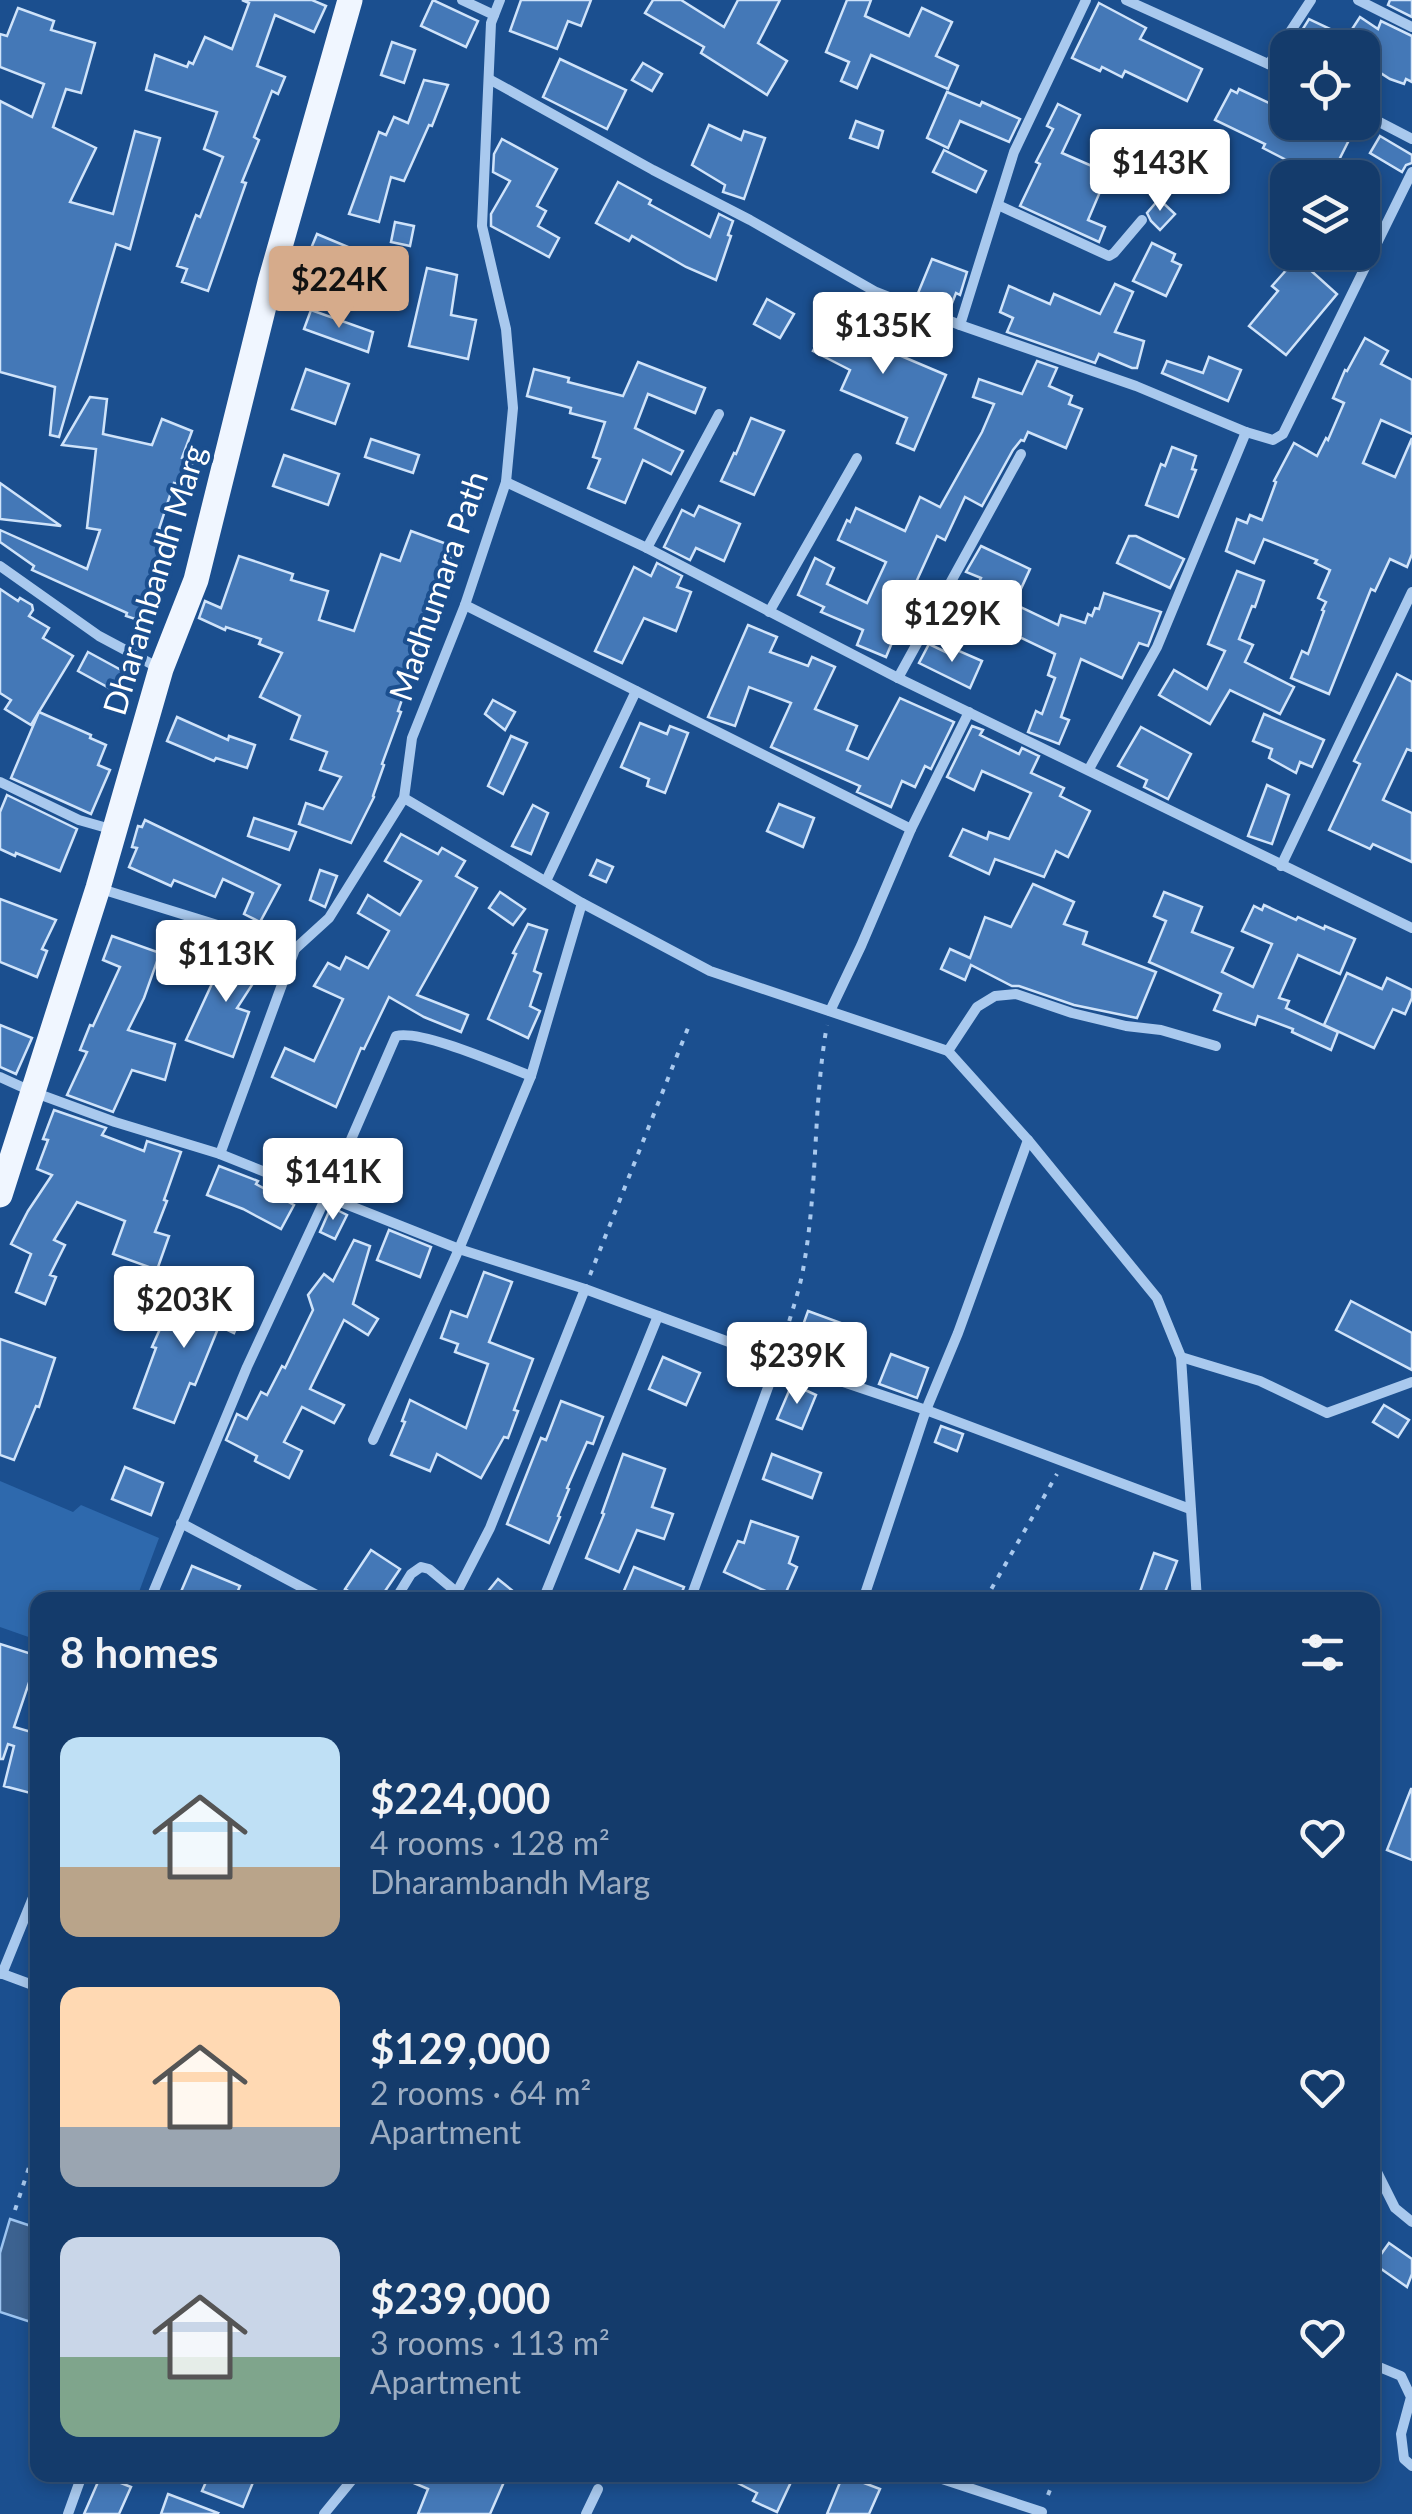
<!DOCTYPE html>
<meta charset="utf-8">
<style>
:root{--surface:#143b6b;--page:#214673;--text:#f1f3f6;--muted:#9dadc1;--line:#33557e;--accent:#d6ab8b}
body{margin:0;font-family:Lato,sans-serif;background:var(--page);color:var(--text);height:100vh;display:flex;flex-direction:column;font-size:38px;white-space:nowrap}
*{box-sizing:border-box;margin:0}
p{font-size:32px;color:var(--muted)}
.icon{flex:none;width:55px;height:55px;fill:none;stroke:currentColor;stroke-width:2;stroke-linecap:round;stroke-linejoin:round}
.map{position:relative;flex:1;overflow:hidden}
.details{position:absolute;left:30px;top:1592px;width:1350px;height:890px;display:flex;flex-direction:column;background:var(--surface);border-radius:20px;box-shadow:0 5px 15px #0003,0 0 0 2px var(--line)}
.details>*{flex:none}
.fabs{position:absolute;left:1270px;top:30px;display:grid;gap:20px}
.fabs a{display:grid;place-items:center;width:110px;height:110px;border-radius:20px;background:var(--surface);box-shadow:0 5px 15px #0003,0 0 0 2px var(--line);font-size:50px}
.price{position:absolute;translate:-50% -85px;padding:0 22px;border-radius:10px;background:#fff;color:#222;font-size:32px;line-height:65px;filter:drop-shadow(0 2px 5px #0008)}
.price::after{content:'';position:absolute;left:50%;top:60px;width:30px;height:22px;margin-left:-15px;background:inherit;clip-path:polygon(0 0,100% 0,50% 100%)}
.price.on{background:var(--accent);color:#111}
ul{padding:0;list-style:none}
li{display:flex;align-items:center;gap:30px;height:250px;padding:0 30px}
li span{display:grid;place-items:center;flex:none;width:280px;height:200px;border-radius:20px;color:#555}
li>.icon{margin-inline-start:auto}
span .icon{width:120px;height:120px;fill:#fffc;stroke-width:1}
li b{font-size:42px}
h2{display:flex;justify-content:space-between;align-items:center;height:120px;padding:0 30px;font-size:42px}
.map>svg:first-child{display:block}
.green{fill:#2e69ad}
.water{fill:#3c6290;stroke:#9cc4f0;stroke-width:2.5}
.building{fill:#4478b7;stroke:#cfe3fa;stroke-width:2.5}
.lines{fill:none;stroke-linecap:round;stroke-linejoin:round}
.path{stroke:#a9c9ee;stroke-width:4;stroke-dasharray:5 8;stroke-linecap:butt}
.street{stroke:#a9c9ee;stroke-width:10}
.primary{stroke:#f0f6ff;stroke-width:25}
.labels{text-anchor:middle;stroke-width:8;stroke-linejoin:round;paint-order:stroke}
.street-label{font-size:32px;fill:#fff;stroke:#1b4f8f}
</style>
<div class="map">
<svg width="1412" height="2514" viewBox="0 0 1412 2514">
<rect width="100%" height="100%" fill="#1b4f8f"/>
<polygon class="green" points="0,1481 73,1512 81,1505 159,1538 136,1600 38,1600 37,1640 0,1627"/>
<polygon class="water" points="10,2219 37,2228 37,2324 0,2312 0,2253"/>
<g class="building">
<polygon points="242,0 312,0 326,6 314,32 275,15 257,66 285,77 278,94 272,91 254,137 259,140 242,182 246,183 208,291 182,282 187,269 177,266 196,215 200,217 223,157 204,149 217,112 146,90 155,55 187,67 189,62 193,64 205,37 232,49 249,3"/>
<polygon points="433,0 478,21 466,47 421,26"/>
<polygon points="521,0 591,0 581,26 568,21 557,49 510,31"/>
<polygon points="653,0 681,0 724,27 738,0 780,0 758,43 787,61 767,95 701,53 704,47 645,13"/>
<polygon points="847,0 871,0 865,16 909,36 922,8 952,22 936,56 958,66 948,89 871,55 857,88 841,81 849,62 826,52"/>
<polygon points="1390,0 1412,0 1412,17 1388,5"/>
<polygon points="1099,3 1146,28 1140,39 1202,69 1187,101 1125,71 1122,77 1102,67 1100,71 1072,58"/>
<polygon points="18,8 54,21 51,30 95,43 81,93 66,89 53,127 96,148 70,202 113,214 135,131 160,138 130,249 116,244 59,437 50,435 55,387 0,372 0,101 32,117 44,84 0,67 0,34 7,36"/>
<polygon points="1360,17 1378,29 1381,21 1412,36 1412,82 1406,79 1404,84 1390,79 1362,61 1362,48 1291,48 1309,19 1347,37"/>
<polygon points="392,42 415,50 404,83 381,75"/>
<polygon points="560,59 626,90 607,129 543,97"/>
<polygon points="643,63 662,74 652,91 632,80"/>
<polygon points="424,80 448,85 432,126 429,125 404,181 391,177 379,222 349,214 379,132 386,135 394,117 408,123"/>
<polygon points="1239,89 1288,112 1288,122 1344,122 1355,128 1330,178 1290,178 1296,165 1263,148 1265,144 1215,120 1231,90 1237,93"/>
<polygon points="947,92 980,106 982,102 1020,119 1009,142 960,121 948,148 927,138"/>
<polygon points="1058,104 1080,115 1062,153 1108,173 1088,220 1105,227 1099,242 1020,206 1040,164 1036,162 1053,129 1047,126"/>
<polygon points="856,121 883,131 878,148 850,138"/>
<polygon points="709,125 741,140 744,131 765,138 744,199 723,192 725,185 692,165"/>
<polygon points="1380,136 1412,155 1412,163 1406,165 1402,172 1370,153"/>
<polygon points="502,139 557,169 537,206 546,211 538,226 559,238 549,257 491,226 491,214 510,181 493,172 494,154"/>
<polygon points="944,150 986,171 976,192 933,172"/>
<polygon points="618,182 651,200 649,204 710,237 719,214 733,221 728,235 731,236 716,280 686,267 632,236 629,241 596,223"/>
<polygon points="1159,199 1175,214 1160,230 1151,221 1147,213"/>
<polygon points="395,222 414,226 410,246 391,242"/>
<polygon points="317,234 348,247 332,288 300,275"/>
<polygon points="1152,243 1175,254 1172,261 1181,265 1166,296 1133,281"/>
<polygon points="1297,258 1337,294 1286,355 1249,326 1278,291 1272,286"/>
<polygon points="932,259 967,272 960,295 956,293 949,311 916,298"/>
<polygon points="427,268 457,275 451,315 476,320 468,359 409,346"/>
<polygon points="379,279 400,280 393,300 373,297"/>
<polygon points="1115,284 1133,292 1115,332 1144,341 1137,368 1132,368 1099,354 1095,363 1007,332 1013,318 1000,312 1009,286 1050,304 1054,294 1100,314"/>
<polygon points="767,299 794,314 780,338 754,324"/>
<polygon points="311,310 373,332 368,352 304,329"/>
<polygon points="832,314 858,328 854,336 946,375 914,450 897,443 907,418 841,390 850,370 813,351"/>
<polygon points="1365,338 1388,351 1381,364 1412,380 1412,434 1381,420 1363,463 1395,477 1412,438 1412,554 1407,567 1390,559 1375,591 1371,589 1329,694 1291,678 1302,651 1308,654 1324,611 1322,610 1326,602 1318,598 1330,570 1315,563 1317,560 1264,539 1254,563 1226,551 1237,519 1247,523 1250,515 1262,520 1276,482 1274,481 1294,443 1317,456 1326,438 1328,440 1344,403 1333,398 1345,370 1347,371"/>
<polygon points="1209,357 1241,370 1228,401 1162,373 1167,361 1203,373"/>
<polygon points="1037,361 1057,368 1049,386 1072,396 1069,404 1082,409 1066,448 1028,432 1024,441 1021,440 1013,450 982,506 965,497 945,540 937,536 908,600 916,603 908,624 901,621 886,657 857,645 863,630 821,612 824,607 798,595 815,558 834,568 827,584 867,603 886,562 838,540 847,520 850,522 856,508 905,531 920,497 940,507 982,432 994,404 973,397 979,379 1022,394"/>
<polygon points="638,362 705,388 695,413 648,394 635,428 683,451 671,474 643,460 625,503 588,488 600,459 593,457 605,422 570,413 571,408 527,396 534,369 569,378 568,382 623,396"/>
<polygon points="306,369 349,384 335,424 292,409"/>
<polygon points="90,397 107,399 103,434 152,445 162,419 192,431 182,458 193,461 186,486 174,483 159,529 179,536 150,624 126,616 127,613 32,570 34,566 0,542 0,530 87,569 100,530 87,528 96,449 62,445"/>
<polygon points="751,418 784,431 754,495 721,481 734,453 736,454"/>
<polygon points="371,439 419,455 413,473 365,457"/>
<polygon points="1172,447 1196,456 1192,469 1196,470 1178,517 1146,505 1161,464 1165,466"/>
<polygon points="284,455 339,474 328,505 273,486"/>
<polygon points="0,483 61,526 0,519"/>
<polygon points="699,506 740,524 724,561 696,548 690,560 664,547 682,510 694,516"/>
<polygon points="411,531 455,547 398,711 401,712 382,764 384,765 373,796 374,797 351,843 299,824 306,803 323,809 341,777 320,770 327,752 291,739 300,716 260,697 282,653 259,644 261,639 226,627 225,630 199,618 205,601 221,608 239,556 293,574 291,580 328,591 319,620 354,631 381,554 400,561"/>
<polygon points="1129,536 1136,536 1184,559 1170,588 1117,563"/>
<polygon points="981,546 1030,569 1014,604 1058,625 1061,615 1085,623 1088,614 1092,616 1095,608 1099,609 1104,593 1161,612 1148,646 1139,643 1122,678 1081,659 1061,717 1069,720 1059,744 1028,732 1036,711 1042,714 1055,678 1048,675 1055,654 965,611 981,578 966,572"/>
<polygon points="657,563 682,576 677,587 691,592 676,631 644,618 622,663 595,651 634,567 651,576"/>
<polygon points="1237,571 1264,581 1255,607 1252,606 1239,639 1253,645 1245,662 1294,687 1280,714 1230,690 1210,724 1159,695 1174,670 1207,689 1225,651 1208,644"/>
<polygon points="0,589 18,601 20,598 32,605 33,610 29,616 49,628 43,638 73,656 31,725 5,709 11,700 0,693"/>
<polygon points="748,625 777,637 770,652 808,666 812,657 835,667 815,709 857,726 847,750 868,759 900,698 954,722 931,769 925,766 915,787 902,781 891,807 857,792 860,786 771,747 791,703 749,687 735,726 708,717"/>
<polygon points="929,644 954,656 957,650 982,661 970,688 919,663"/>
<polygon points="88,652 132,676 122,695 78,671"/>
<polygon points="1397,674 1412,682 1412,751 1407,749 1383,800 1412,813 1412,862 1373,844 1370,849 1329,830 1360,764 1354,761"/>
<polygon points="493,700 515,712 505,730 485,714"/>
<polygon points="39,712 91,735 90,738 106,745 98,765 110,770 91,814 11,778"/>
<polygon points="1264,714 1324,740 1312,767 1300,762 1296,773 1269,758 1272,749 1253,741"/>
<polygon points="177,717 228,740 229,736 255,745 247,768 216,758 214,761 167,741"/>
<polygon points="640,723 667,734 670,726 688,733 665,793 647,786 649,779 621,767"/>
<polygon points="972,726 983,730 980,735 1019,754 1022,748 1039,756 1031,773 1064,788 1060,796 1090,811 1068,857 1056,851 1044,877 995,859 989,874 950,856 963,829 987,839 989,832 1009,839 1031,793 982,771 974,790 947,777"/>
<polygon points="1141,727 1191,754 1168,799 1144,787 1147,780 1118,766"/>
<polygon points="511,736 527,743 503,794 488,786"/>
<polygon points="1267,785 1289,795 1272,844 1248,836"/>
<polygon points="7,795 77,829 60,871 16,853 15,856 0,849 0,812"/>
<polygon points="779,804 814,818 803,847 767,831"/>
<polygon points="533,805 548,813 531,854 512,846"/>
<polygon points="254,818 296,832 289,850 248,836"/>
<polygon points="145,820 280,885 260,922 244,914 253,893 223,879 215,897 174,880 171,886 129,867 137,848 132,847 138,826 142,827"/>
<polygon points="401,834 438,854 442,848 465,861 456,876 477,888 417,995 468,1015 461,1032 424,1017 389,997 364,1049 361,1048 336,1107 272,1077 285,1048 314,1061 343,999 314,986 328,963 340,969 346,957 368,968 389,931 358,913 368,895 400,915 421,881 385,861"/>
<polygon points="597,860 613,867 606,882 590,875"/>
<polygon points="320,870 337,876 325,907 310,900"/>
<polygon points="1033,884 1074,902 1064,924 1087,932 1083,944 1156,972 1137,1018 1074,1005 1019,986 1012,986 971,965 965,980 941,969 950,949 970,958 985,917 1011,927"/>
<polygon points="500,892 525,909 513,925 489,908"/>
<polygon points="1164,892 1202,907 1192,932 1233,948 1222,972 1253,987 1272,944 1242,931 1254,906 1262,910 1264,905 1296,920 1298,917 1324,929 1325,926 1355,939 1340,974 1298,955 1279,998 1289,1001 1286,1008 1338,1032 1331,1050 1292,1032 1293,1029 1258,1016 1255,1025 1214,1010 1221,994 1149,962 1166,921 1154,916"/>
<polygon points="0,899 56,920 42,949 47,951 37,977 0,962"/>
<polygon points="528,924 547,930 534,971 541,974 530,1006 540,1011 528,1038 488,1019 516,954 513,953"/>
<polygon points="112,936 160,953 144,998 128,1030 175,1044 165,1080 132,1070 113,1112 67,1095 87,1052 80,1050 90,1025 93,1026 120,967 103,960"/>
<polygon points="228,949 265,965 237,1008 249,1012 233,1057 186,1040"/>
<polygon points="1347,973 1382,989 1387,978 1412,990 1412,998 1405,1014 1393,1009 1374,1048 1324,1025"/>
<polygon points="0,1025 32,1038 16,1074 0,1067"/>
<polygon points="54,1110 106,1128 102,1135 144,1151 147,1141 181,1152 164,1200 167,1201 155,1232 169,1236 157,1270 113,1254 125,1221 77,1202 54,1240 65,1245 50,1275 56,1277 45,1304 16,1292 31,1254 11,1244 28,1211 52,1175 37,1169 48,1140 43,1139"/>
<polygon points="219,1166 258,1181 256,1184 294,1205 281,1229 243,1209 207,1195"/>
<polygon points="331,1207 347,1215 335,1239 320,1232"/>
<polygon points="389,1230 431,1247 420,1277 377,1260"/>
<polygon points="354,1240 370,1246 353,1304 378,1319 368,1335 344,1320 310,1389 344,1405 334,1423 302,1407 284,1442 302,1451 289,1478 255,1461 257,1456 226,1440 237,1414 247,1419 261,1392 267,1395 282,1366 285,1368 313,1310 308,1295 324,1274 333,1281"/>
<polygon points="484,1272 512,1282 489,1342 533,1359 514,1410 518,1411 508,1438 504,1437 481,1478 437,1454 430,1471 391,1455 405,1422 402,1421 410,1400 466,1428 488,1364 455,1352 458,1344 441,1338 451,1311 467,1317"/>
<polygon points="203,1286 246,1306 234,1333 219,1326 195,1385 190,1383 174,1423 134,1408 156,1348 152,1347 172,1302 192,1311"/>
<polygon points="1351,1301 1412,1333 1412,1370 1336,1330"/>
<polygon points="808,1311 849,1326 837,1361 812,1352 809,1361 792,1356"/>
<polygon points="0,1339 55,1358 39,1407 36,1406 14,1460 0,1455"/>
<polygon points="891,1354 928,1368 917,1398 879,1384"/>
<polygon points="663,1357 700,1373 686,1405 649,1389"/>
<polygon points="792,1384 816,1395 802,1429 777,1419"/>
<polygon points="561,1401 603,1417 593,1444 587,1442 567,1488 569,1489 558,1516 560,1517 549,1543 507,1524 541,1438 546,1440"/>
<polygon points="1384,1405 1409,1420 1398,1437 1373,1422"/>
<polygon points="941,1426 963,1434 957,1451 935,1442"/>
<polygon points="623,1454 665,1469 652,1507 673,1514 664,1539 637,1530 619,1572 586,1558 604,1514 602,1513"/>
<polygon points="772,1454 821,1473 812,1498 763,1479"/>
<polygon points="125,1467 163,1483 151,1515 112,1499"/>
<polygon points="751,1521 798,1537 789,1563 797,1567 783,1599 724,1572 738,1541 744,1543"/>
<polygon points="371,1550 400,1569 379,1600 363,1600 345,1589"/>
<polygon points="1154,1553 1177,1561 1162,1600 1137,1600"/>
<polygon points="192,1566 240,1586 234,1600 195,1600 180,1594"/>
<polygon points="634,1567 684,1587 679,1600 620,1600"/>
<polygon points="498,1579 524,1600 481,1600"/>
<polygon points="0,1644 38,1656 14,1727 38,1734 38,1795 4,1786 14,1746 8,1744 3,1759 0,1759"/>
<polygon points="1411,1789 1412,1789 1412,1860 1387,1850"/>
<polygon points="1389,2243 1412,2259 1412,2274 1407,2287 1374,2264"/>
<polygon points="101,2475 131,2487 119,2514 84,2514"/>
<polygon points="209,2475 256,2475 243,2507 202,2491"/>
<polygon points="395,2475 507,2475 490,2514 418,2514 428,2489"/>
<polygon points="722,2475 777,2475 791,2482 777,2512 753,2501 757,2493"/>
<polygon points="843,2475 880,2489 869,2514 827,2514"/>
<polygon points="168,2494 218,2513 217,2514 161,2514"/>
</g>
<g class="lines">
<g class="path">
<polyline points="590,1275 688,1028"/>
<path d="M782,1346C789,1319 800,1291 804,1264C818,1185 813,1104 827,1025"/>
<polyline points="985,1600 1057,1474"/>
<polyline points="15,2210 38,2140"/>
<polyline points="1048,2495 1056,2475"/>
</g>
<g class="street">
<polyline points="462,0 494,15"/>
<polyline points="1126,0 1288,73"/>
<polyline points="1358,0 1412,27"/>
<polyline points="1269,64 1311,0"/>
<polyline points="489,79 653,170 750,220 876,292 960,325 1136,386 1246,432 1273,440 1283,434 1412,172"/>
<polyline points="1362,113 1412,139"/>
<polyline points="998,205 1109,256 1114,253 1142,220"/>
<polyline points="960,325 1014,152 1086,0"/>
<polyline points="506,482 647,548 898,678 1412,928"/>
<polyline points="647,548 719,414"/>
<polyline points="0,566 99,636 159,668"/>
<polyline points="465,605 911,829"/>
<polyline points="769,612 857,458"/>
<polyline points="898,678 1021,454"/>
<polyline points="1089,769 1157,647 1246,432"/>
<polyline points="0,782 79,820 114,830"/>
<polyline points="404,798 582,903 710,971 948,1051 1028,1140 1157,1298 1181,1357 1197,1600"/>
<polyline points="1281,866 1412,592"/>
<polyline points="546,881 636,691"/>
<polyline points="98,888 295,949 329,918 404,798 412,738 465,605 506,482 513,408 506,329 482,226 491,23 500,0"/>
<polyline points="830,1011 861,946 911,829 969,712"/>
<polyline points="948,1051 977,1007 995,996 1016,994 1072,1013 1126,1026 1161,1030 1216,1046"/>
<polyline points="0,1077 33,1092 115,1122 220,1154 459,1249 585,1289 778,1360 926,1410 1190,1509"/>
<polyline points="220,1154 295,949"/>
<polyline points="1181,1357 1260,1381 1327,1413 1412,1382"/>
<polyline points="373,1440 459,1249 531,1076 582,903"/>
<polyline points="181,1523 326,1600"/>
<polyline points="457,1592 490,1528 585,1289"/>
<path d="M150,1600L247,1367L326,1197L396,1036C421,1029 504,1066 531,1076"/>
<polyline points="395,1600 411,1574 421,1567 429,1569 466,1600"/>
<polyline points="543,1600 658,1316"/>
<polyline points="690,1600 778,1360"/>
<polyline points="863,1600 926,1410 958,1333 1028,1140"/>
<polyline points="0,1973 38,1987"/>
<polyline points="2,1974 38,1885"/>
<polyline points="1372,2162 1395,2208 1412,2222"/>
<polyline points="1372,2364 1401,2376 1411,2397 1401,2434 1404,2459 1412,2466"/>
<polyline points="930,2475 1042,2512"/>
<polyline points="68,2514 82,2475"/>
<polyline points="324,2514 356,2475"/>
<polyline points="586,2514 598,2489"/>
</g>
<polyline class="primary" points="0,1195 98,888 161,669 196,580 270,282 350,0"/>
</g>
<g class="labels">
<g class="street-label">
<text transform="translate(155 580) rotate(-73)" y="11">Dharambandh Marg</text>
<text transform="translate(439 586) rotate(-71)" y="11">Madhumara Path</text>
</g>
</g>
</svg>
<div class="fabs">
<a><svg class="icon" aria-label="locate" viewBox="0 0 24 24"><circle cx="12" cy="12" r="6"/><path d="M12 2v4M12 18v4M2 12h4M18 12h4"/></svg></a>
<a><svg class="icon" aria-label="layers" viewBox="0 0 24 24"><path d="M12 4l9 5-9 5-9-5zM3 14l9 5 9-5"/></svg></a>
</div>
<b class="price" style="left:1160px;top:214px">$143K</b>
<b class="price on" style="left:339px;top:331px">$224K</b>
<b class="price" style="left:883px;top:377px">$135K</b>
<b class="price" style="left:952px;top:665px">$129K</b>
<b class="price" style="left:226px;top:1005px">$113K</b>
<b class="price" style="left:333px;top:1223px">$141K</b>
<b class="price" style="left:184px;top:1351px">$203K</b>
<b class="price" style="left:797px;top:1407px">$239K</b>
<section class="details">
<h2>8 homes<svg class="icon" aria-label="filters" viewBox="0 0 24 24"><path d="M4 7h16M4 17h16"/><circle cx="9" cy="7" r="2"/><circle cx="15" cy="17" r="2"/></svg></h2>
<ul>
<li><span style="background:linear-gradient(#bfe0f5 65%,#b9a48a 0)"><svg class="icon" aria-label="home" viewBox="0 0 24 24"><path d="M3 11l9-7 9 7M6 9v11h12V9"/></svg></span><div><b>$224,000</b><p>4 rooms · 128 m²</p><p>Dharambandh Marg</p></div><svg class="icon" aria-label="heart" viewBox="0 0 24 24"><path d="M12 20l-8-8c-3-5 5-10 8-4 3-6 11-1 8 4z"/></svg></li>
<li><span style="background:linear-gradient(#ffd9b3 70%,#9aa5b1 0)"><svg class="icon" aria-label="home" viewBox="0 0 24 24"><path d="M3 11l9-7 9 7M6 9v11h12V9"/></svg></span><div><b>$129,000</b><p>2 rooms · 64 m²</p><p>Apartment</p></div><svg class="icon" aria-label="heart" viewBox="0 0 24 24"><path d="M12 20l-8-8c-3-5 5-10 8-4 3-6 11-1 8 4z"/></svg></li>
<li><span style="background:linear-gradient(#c9d6e8 60%,#7fa58c 0)"><svg class="icon" aria-label="home" viewBox="0 0 24 24"><path d="M3 11l9-7 9 7M6 9v11h12V9"/></svg></span><div><b>$239,000</b><p>3 rooms · 113 m²</p><p>Apartment</p></div><svg class="icon" aria-label="heart" viewBox="0 0 24 24"><path d="M12 20l-8-8c-3-5 5-10 8-4 3-6 11-1 8 4z"/></svg></li>
</ul>
</section>
</div>
